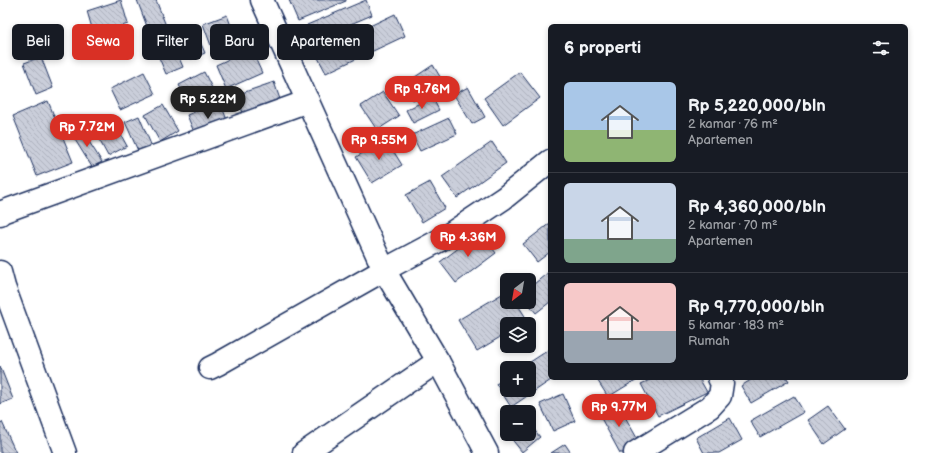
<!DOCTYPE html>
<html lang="id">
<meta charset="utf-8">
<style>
:root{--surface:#171b24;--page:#242831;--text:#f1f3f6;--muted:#9ea1a6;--line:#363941;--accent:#d93025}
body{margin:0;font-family:"Balsamiq Sans",sans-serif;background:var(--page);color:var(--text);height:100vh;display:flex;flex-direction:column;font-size:15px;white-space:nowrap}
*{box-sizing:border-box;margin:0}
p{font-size:13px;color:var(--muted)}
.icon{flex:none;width:22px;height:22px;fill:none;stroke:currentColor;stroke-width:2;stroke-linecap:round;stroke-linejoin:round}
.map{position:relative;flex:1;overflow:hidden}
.panel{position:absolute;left:548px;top:24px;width:360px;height:356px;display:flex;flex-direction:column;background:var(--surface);border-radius:6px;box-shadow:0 2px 6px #0003}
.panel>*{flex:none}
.top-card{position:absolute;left:12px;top:24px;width:380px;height:36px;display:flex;gap:8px}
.needle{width:26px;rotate:211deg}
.controls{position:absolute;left:500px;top:273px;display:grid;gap:8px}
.controls a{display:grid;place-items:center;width:36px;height:36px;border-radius:6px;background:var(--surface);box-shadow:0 2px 6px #0003;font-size:20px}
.price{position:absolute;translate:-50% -34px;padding:0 9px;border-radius:14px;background:var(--accent);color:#fff;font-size:13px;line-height:26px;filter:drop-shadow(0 1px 2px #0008)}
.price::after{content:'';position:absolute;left:50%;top:24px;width:12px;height:9px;margin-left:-6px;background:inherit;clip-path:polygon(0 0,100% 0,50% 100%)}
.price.active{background:#222;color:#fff}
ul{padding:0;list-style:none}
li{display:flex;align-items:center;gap:12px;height:100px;padding:0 16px}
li+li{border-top:1px solid var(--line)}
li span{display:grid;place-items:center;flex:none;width:112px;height:80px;border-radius:6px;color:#555}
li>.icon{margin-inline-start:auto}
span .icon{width:48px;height:48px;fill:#fffc;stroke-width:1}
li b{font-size:17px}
h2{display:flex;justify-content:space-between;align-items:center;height:48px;padding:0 16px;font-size:17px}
.pill{padding:0 14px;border-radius:6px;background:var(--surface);box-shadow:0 2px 6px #0003;font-size:14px;line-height:36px}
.pill.active{background:var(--accent);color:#fff}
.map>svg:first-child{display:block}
.building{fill:url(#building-back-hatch);stroke:#1b2f5e}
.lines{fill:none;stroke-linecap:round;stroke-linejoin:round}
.minor-casing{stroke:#1b2f5e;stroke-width:25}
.minor{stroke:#fff;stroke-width:22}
</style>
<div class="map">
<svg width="932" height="453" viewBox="0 0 932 453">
<defs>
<pattern id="building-back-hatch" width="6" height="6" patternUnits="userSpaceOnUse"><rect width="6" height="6" fill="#caceda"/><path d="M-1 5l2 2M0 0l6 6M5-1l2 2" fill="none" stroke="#adb1be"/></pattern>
</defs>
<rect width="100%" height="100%" fill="#fff"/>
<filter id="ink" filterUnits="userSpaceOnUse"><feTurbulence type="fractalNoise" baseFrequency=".025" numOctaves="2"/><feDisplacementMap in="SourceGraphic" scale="8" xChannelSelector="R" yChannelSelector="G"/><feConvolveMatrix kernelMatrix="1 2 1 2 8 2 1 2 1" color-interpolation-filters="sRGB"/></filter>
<g filter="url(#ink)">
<g class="building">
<polygon points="121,0 128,24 94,35 87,11"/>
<polygon points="137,0 156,0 168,31 151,37"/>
<polygon points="289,0 346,0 346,1 298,21"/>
<polygon points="366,0 372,15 313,40 307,25"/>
<polygon points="395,14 405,36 326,73 315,52"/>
<polygon points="227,15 237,42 213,51 203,24"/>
<polygon points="195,30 205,53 191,59 180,37"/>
<polygon points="171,39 183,67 166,74 154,46"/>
<polygon points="251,49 262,73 226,89 216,65"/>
<polygon points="41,57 53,88 36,95 24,63"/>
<polygon points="433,65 442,80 413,100 403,85"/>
<polygon points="144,72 155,94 120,110 110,89"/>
<polygon points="204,72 215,94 190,107 179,85"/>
<polygon points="520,72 540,98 503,125 484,98"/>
<polygon points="274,82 282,105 245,118 236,95"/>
<polygon points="468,87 485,117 472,124 454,95"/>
<polygon points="383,92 399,116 377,130 361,106"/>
<polygon points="432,97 439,110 413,123 406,110"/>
<polygon points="48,101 73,162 37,176 13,116"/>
<polygon points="220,102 229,125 196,137 187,115"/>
<polygon points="163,105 178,131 160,142 145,115"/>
<polygon points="139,116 152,147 139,153 125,122"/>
<polygon points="449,118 457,134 420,151 412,135"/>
<polygon points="115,124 127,146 108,156 96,134"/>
<polygon points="81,129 102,162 92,167 72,135"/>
<polygon points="386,139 402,165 372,183 356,157"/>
<polygon points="492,142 506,163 457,198 442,177"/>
<polygon points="430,182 445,208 422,222 406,195"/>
<polygon points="550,223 550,252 537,262 523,244"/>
<polygon points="480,232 496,253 456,283 440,262"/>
<polygon points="550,271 550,302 536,313 527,302 529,302 529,288"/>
<polygon points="507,291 507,302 516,302 528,321 523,324 507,324 507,333 477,351 458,320"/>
<polygon points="550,349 550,378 554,378 511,407 496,384 507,377 507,390 529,390 529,368 521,368"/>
<polygon points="0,366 13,399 0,404"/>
<polygon points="596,378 639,378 608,397"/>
<polygon points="654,378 699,378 707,392 658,416 641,384"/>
<polygon points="754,378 787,378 789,381 751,403 741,386"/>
<polygon points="563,394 575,421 553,431 540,404"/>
<polygon points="794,396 804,412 760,437 750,421"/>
<polygon points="615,399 642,447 631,453 620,453 596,409"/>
<polygon points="828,406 845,429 824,444 808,420"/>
<polygon points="730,418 742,440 719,453 704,453 696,438"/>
<polygon points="2,422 16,453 0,453 0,423"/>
<polygon points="529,423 540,437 522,452 510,437 513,434 529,434"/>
<polygon points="565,444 571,453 551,453"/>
</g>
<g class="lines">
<g class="minor-casing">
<g id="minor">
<polyline points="262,0 384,270 438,361 487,453"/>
<polyline points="0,214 2,212 308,101"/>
<polyline points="0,272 4,287 65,453"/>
<polyline points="210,368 218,364 384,270 444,238 504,198 550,161"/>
<polyline points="304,453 438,361"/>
<polyline points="635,453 710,407 720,396 722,383 719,378"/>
</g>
</g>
<use href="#minor" class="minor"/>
</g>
</g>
</svg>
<div class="controls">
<a><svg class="needle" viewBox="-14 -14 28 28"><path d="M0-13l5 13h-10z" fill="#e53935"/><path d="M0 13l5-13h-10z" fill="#9ea1a6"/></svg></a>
<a><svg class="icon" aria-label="layers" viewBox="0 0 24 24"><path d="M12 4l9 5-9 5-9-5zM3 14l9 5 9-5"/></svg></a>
<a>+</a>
<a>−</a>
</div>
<b class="price" style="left:422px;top:110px">Rp 9.76M</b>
<b class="price active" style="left:208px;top:120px">Rp 5.22M</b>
<b class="price" style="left:87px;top:148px">Rp 7.72M</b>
<b class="price" style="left:379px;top:161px">Rp 9.55M</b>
<b class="price" style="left:468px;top:258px">Rp 4.36M</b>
<b class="price" style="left:619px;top:428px">Rp 9.77M</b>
<div class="top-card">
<a class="pill">Beli</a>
<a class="pill active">Sewa</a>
<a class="pill">Filter</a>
<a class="pill">Baru</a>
<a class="pill">Apartemen</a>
</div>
<section class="panel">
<h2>6 properti<svg class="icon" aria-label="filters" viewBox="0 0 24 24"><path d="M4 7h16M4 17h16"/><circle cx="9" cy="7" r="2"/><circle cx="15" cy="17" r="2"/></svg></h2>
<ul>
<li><span style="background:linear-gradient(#a9c7e8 60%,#8fb573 0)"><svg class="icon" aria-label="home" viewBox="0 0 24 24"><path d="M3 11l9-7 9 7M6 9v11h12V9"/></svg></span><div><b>Rp 5,220,000/bln</b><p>2 kamar · 76 m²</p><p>Apartemen</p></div></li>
<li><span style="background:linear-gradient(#c9d6e8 70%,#7fa58c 0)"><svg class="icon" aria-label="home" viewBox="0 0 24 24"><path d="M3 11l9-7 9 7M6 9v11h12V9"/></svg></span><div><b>Rp 4,360,000/bln</b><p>2 kamar · 70 m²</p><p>Apartemen</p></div></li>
<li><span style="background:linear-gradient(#f6c9c9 60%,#9aa5b1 0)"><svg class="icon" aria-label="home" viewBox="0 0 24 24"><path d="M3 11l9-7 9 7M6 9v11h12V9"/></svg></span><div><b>Rp 9,770,000/bln</b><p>5 kamar · 183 m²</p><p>Rumah</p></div></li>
</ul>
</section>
</div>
